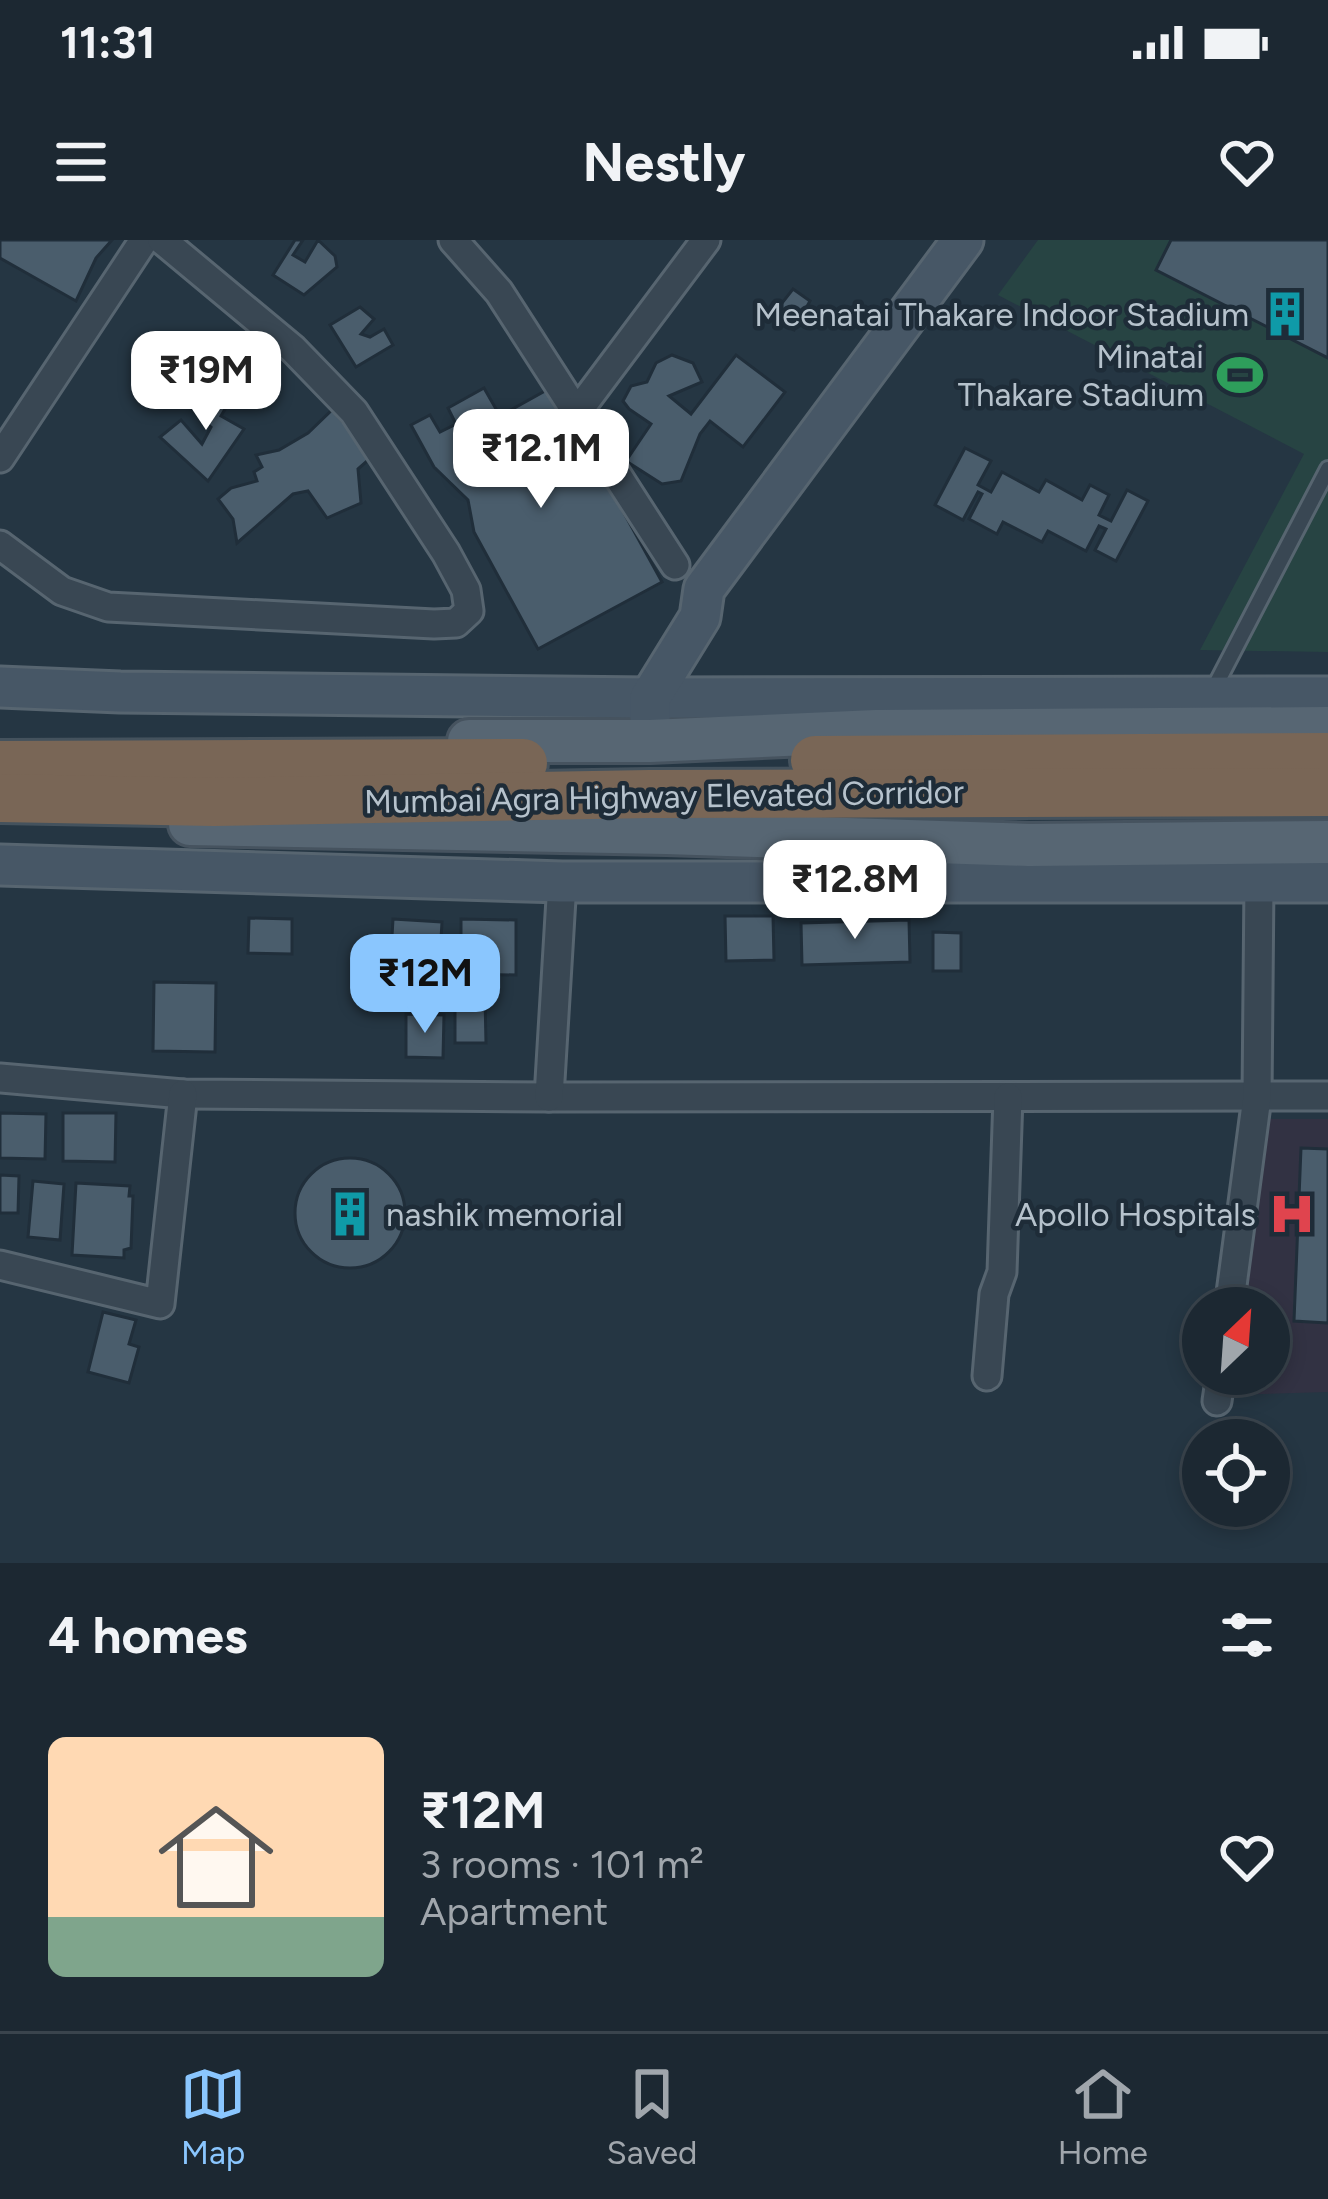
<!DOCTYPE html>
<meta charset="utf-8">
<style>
:root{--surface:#1c2832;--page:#29343e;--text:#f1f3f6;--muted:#a0a6ac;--line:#3a444d;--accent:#8ac6fe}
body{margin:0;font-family:Figtree,sans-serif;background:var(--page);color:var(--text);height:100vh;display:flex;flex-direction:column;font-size:45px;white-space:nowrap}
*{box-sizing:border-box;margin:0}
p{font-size:39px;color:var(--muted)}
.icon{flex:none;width:66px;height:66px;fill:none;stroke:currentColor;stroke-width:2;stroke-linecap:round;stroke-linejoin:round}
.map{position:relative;height:1323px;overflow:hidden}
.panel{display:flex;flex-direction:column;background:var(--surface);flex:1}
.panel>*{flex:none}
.needle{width:78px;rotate:25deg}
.fabs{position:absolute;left:1182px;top:1047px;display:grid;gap:24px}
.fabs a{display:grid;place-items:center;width:108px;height:108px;border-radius:50%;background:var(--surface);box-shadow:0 6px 18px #0003,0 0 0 3px var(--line);font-size:60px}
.price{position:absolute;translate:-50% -102px;padding:0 27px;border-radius:24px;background:#fff;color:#222;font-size:39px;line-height:78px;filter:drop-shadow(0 3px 6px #0008)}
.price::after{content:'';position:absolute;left:50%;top:72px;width:36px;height:27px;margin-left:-18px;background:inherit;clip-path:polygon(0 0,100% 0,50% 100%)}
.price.active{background:var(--accent);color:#111}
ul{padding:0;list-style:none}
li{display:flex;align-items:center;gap:36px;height:300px;padding:0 48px}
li+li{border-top:3px solid var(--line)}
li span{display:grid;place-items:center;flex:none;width:336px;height:240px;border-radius:18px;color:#555}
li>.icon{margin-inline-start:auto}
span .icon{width:144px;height:144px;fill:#fffc;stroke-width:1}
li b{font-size:51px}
h2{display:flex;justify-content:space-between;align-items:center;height:144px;padding:0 48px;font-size:51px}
.status{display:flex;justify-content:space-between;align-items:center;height:84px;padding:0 60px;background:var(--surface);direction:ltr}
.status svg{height:33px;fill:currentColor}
header{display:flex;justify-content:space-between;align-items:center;height:156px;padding:0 48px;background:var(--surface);font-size:54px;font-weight:700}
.tab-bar{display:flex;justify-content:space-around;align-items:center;height:168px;border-top:3px solid var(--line);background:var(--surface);font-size:33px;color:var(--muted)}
.tab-bar a{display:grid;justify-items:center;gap:6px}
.tab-bar .active{color:var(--accent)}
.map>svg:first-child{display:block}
.medical{fill:#323243}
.green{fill:#274443}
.building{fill:#4a5d6c;stroke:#202e3a;stroke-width:3}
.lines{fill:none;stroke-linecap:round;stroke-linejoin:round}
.lane-casing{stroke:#576570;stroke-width:20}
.street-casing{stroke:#576570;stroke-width:33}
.secondary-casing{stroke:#576570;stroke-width:45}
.primary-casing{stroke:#46535f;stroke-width:48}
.highway-casing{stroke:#44525d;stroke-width:54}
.lane{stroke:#394753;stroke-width:14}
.street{stroke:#394753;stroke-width:27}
.secondary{stroke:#475766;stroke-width:39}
.primary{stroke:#576673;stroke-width:42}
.highway{stroke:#796656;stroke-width:48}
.labels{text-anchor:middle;stroke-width:9;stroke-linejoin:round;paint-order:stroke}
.poi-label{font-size:33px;fill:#b6c2cc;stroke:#1e2c38;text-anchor:end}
.street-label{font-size:33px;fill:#b6c2cc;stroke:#1e2c38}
</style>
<div class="status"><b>11:31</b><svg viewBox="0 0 49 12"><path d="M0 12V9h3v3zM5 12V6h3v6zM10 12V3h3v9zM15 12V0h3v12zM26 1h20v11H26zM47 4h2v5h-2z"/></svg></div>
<header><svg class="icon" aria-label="menu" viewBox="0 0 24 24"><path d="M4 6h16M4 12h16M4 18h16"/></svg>Nestly<svg class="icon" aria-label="heart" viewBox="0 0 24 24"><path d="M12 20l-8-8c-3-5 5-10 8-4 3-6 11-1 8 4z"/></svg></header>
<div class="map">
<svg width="1328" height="1323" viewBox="0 0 1328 1323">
<rect width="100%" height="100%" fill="#253643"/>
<polygon class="medical" points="1269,879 1328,879 1328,1152 1230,1155 1233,1134 1269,1134 1269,1068 1243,1068"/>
<polygon class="green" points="1038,0 1328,0 1328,412 1200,410 1304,214 998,55"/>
<g class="building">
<polygon points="0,0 112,0 96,18 76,61 0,18"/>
<polygon points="295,0 303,0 293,15 305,22 318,0 335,16 337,27 304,55 273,35"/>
<polygon points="1171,0 1328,0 1328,118 1156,30"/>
<polygon points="793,49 810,61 794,90 771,77"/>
<polygon points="360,67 374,79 361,94 370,97 384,89 393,105 356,127 330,85"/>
<polygon points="672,115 693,123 702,142 669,156 691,174 736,115 785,152 743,207 710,181 700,194 681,241 662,244 626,221 651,184 629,169 623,161 631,146 647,142 656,123"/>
<polygon points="214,141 232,157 221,176 244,189 208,241 160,197 181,180 202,204 211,187 198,176 200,162 194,156"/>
<polygon points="554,146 662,342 538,409 474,292 468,260 434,227 411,185 430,175 440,192 456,184 448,168 484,148 500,176"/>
<polygon points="332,170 374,215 358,229 361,263 327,278 308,251 293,254 237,303 233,279 218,259 231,248 257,241 254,232 262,227 256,215 279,210 308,193"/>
<polygon points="965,208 991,221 978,245 991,252 1002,232 1039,252 1046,240 1082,260 1090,245 1109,255 1099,275 1111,281 1127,250 1148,261 1116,321 1095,310 1106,289 1099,286 1086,311 1048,291 1042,302 1003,282 997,294 969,279 982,254 978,252 963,280 935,265"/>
<polygon points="725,676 773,676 774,720 726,721"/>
<polygon points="249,678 292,679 292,714 248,713"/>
<polygon points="393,679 442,682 439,733 390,731"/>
<polygon points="461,679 516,680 516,735 461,734"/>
<polygon points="909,680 910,722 802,725 801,683"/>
<polygon points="933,692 961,693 961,731 933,731"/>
<polygon points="154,742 216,743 215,812 153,811"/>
<polygon points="455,757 485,757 486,803 455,803"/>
<polygon points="406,774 444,775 443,818 406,817"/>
<polygon points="0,873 46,874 45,919 0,918"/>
<polygon points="63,873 116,873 115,922 63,921"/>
<polygon points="1301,908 1328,909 1328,1083 1294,1081"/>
<circle cx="350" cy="973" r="55"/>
<polygon points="0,935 19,936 18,973 0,973"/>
<polygon points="33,941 64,944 60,1000 28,997"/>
<polygon points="76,943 130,946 129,956 133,956 131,1008 124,1010 124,1018 72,1015"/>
<polygon points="103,1072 136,1080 129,1104 139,1107 129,1143 88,1132"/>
</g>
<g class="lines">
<g class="lane-casing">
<polyline id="lane" points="1211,454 1328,229"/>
</g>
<g class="street-casing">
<g id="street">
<polyline points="453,0 499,52 675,325"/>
<polyline points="578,171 706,0"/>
<polyline points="0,218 144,0"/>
<polyline points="0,305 62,351 108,367 434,384 456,383 469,371 466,350 446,313 354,172 293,109 162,0"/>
<polyline points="0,838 183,854 549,857 1328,856"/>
<polyline points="549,857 562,642"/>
<polyline points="0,1025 160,1064 183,854"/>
<polyline points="1229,1068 1257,857 1259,642"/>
<polyline points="987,1136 994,1054 1002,1032 1008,857"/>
<polyline points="1217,1161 1221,1134"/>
</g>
</g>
<g class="secondary-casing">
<g id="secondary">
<polyline points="0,447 120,452 650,458 1328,457"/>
<polyline points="650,478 650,458 700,377 704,349 963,0"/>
<polyline points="0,625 562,642 1328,642"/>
</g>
</g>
<g class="primary-casing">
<g id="primary">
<polyline points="469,501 650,501 876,491 1328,488"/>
<polyline points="190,584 666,593 1029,605 1328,602"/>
</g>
</g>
<g class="highway-casing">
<g id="highway">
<polyline points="815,520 1328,517"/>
<polyline points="0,525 523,523"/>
<polyline points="0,558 214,562 649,554 1328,552"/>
</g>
</g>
<use href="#lane" class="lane"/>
<use href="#street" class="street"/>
<use href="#secondary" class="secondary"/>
<use href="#primary" class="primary"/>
<use href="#highway" class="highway"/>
</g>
<defs>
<g id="building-bare" transform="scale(3.6)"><path d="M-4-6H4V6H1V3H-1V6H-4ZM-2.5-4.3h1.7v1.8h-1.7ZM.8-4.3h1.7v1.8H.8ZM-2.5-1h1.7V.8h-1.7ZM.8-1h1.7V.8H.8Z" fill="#0f9aa8" stroke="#1e2c38" stroke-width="2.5" paint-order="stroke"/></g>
<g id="stadium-bare" transform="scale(3.6)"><path d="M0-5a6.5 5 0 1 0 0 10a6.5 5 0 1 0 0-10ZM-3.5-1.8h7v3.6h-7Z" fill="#2e9e5b" stroke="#1e2c38" stroke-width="2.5" paint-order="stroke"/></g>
<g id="hospital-bare" transform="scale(3.6)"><path d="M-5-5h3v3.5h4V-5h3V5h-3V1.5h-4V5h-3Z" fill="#e0444e" stroke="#1e2c38" stroke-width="2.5" paint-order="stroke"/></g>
</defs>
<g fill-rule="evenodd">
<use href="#building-bare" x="1285" y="74"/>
<use href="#stadium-bare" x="1240" y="135"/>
<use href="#building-bare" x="350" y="974"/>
<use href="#hospital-bare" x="1292" y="974"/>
</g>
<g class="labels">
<g class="poi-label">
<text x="1249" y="86">Meenatai Thakare Indoor Stadium</text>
<text x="1204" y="128">Minatai<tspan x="1204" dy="38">Thakare Stadium</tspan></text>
<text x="386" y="986" text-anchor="start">nashik memorial</text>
<text x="1256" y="986">Apollo Hospitals</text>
</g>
<g class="street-label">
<text transform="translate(664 556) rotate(-1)" y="12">Mumbai Agra Highway Elevated Corridor</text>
</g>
</g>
</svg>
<div class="fabs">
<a><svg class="needle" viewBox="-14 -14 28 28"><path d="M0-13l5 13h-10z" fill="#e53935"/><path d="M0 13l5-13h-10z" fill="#a0a6ac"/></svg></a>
<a><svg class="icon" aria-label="locate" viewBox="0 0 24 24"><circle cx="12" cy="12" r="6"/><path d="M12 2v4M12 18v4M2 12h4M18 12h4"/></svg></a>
</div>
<b class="price" style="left:206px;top:193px">₹19M</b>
<b class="price" style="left:541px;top:271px">₹12.1M</b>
<b class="price" style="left:855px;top:702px">₹12.8M</b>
<b class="price active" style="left:425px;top:796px">₹12M</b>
</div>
<section class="panel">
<h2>4 homes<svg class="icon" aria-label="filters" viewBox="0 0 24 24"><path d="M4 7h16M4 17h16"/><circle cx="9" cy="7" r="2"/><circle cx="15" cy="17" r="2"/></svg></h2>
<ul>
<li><span style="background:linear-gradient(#ffd9b3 75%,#7fa58c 0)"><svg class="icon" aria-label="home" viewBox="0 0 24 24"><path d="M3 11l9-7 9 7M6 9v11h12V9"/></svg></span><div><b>₹12M</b><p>3 rooms · 101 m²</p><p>Apartment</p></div><svg class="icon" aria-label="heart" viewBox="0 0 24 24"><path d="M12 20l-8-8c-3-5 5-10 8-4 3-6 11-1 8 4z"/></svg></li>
</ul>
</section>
<nav class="tab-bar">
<a class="active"><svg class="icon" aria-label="map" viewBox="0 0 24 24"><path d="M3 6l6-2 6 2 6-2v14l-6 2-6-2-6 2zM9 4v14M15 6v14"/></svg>Map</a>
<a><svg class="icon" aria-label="saved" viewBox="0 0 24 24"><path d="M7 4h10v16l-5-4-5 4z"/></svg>Saved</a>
<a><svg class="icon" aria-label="home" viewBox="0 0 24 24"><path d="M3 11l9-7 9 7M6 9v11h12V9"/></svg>Home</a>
</nav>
